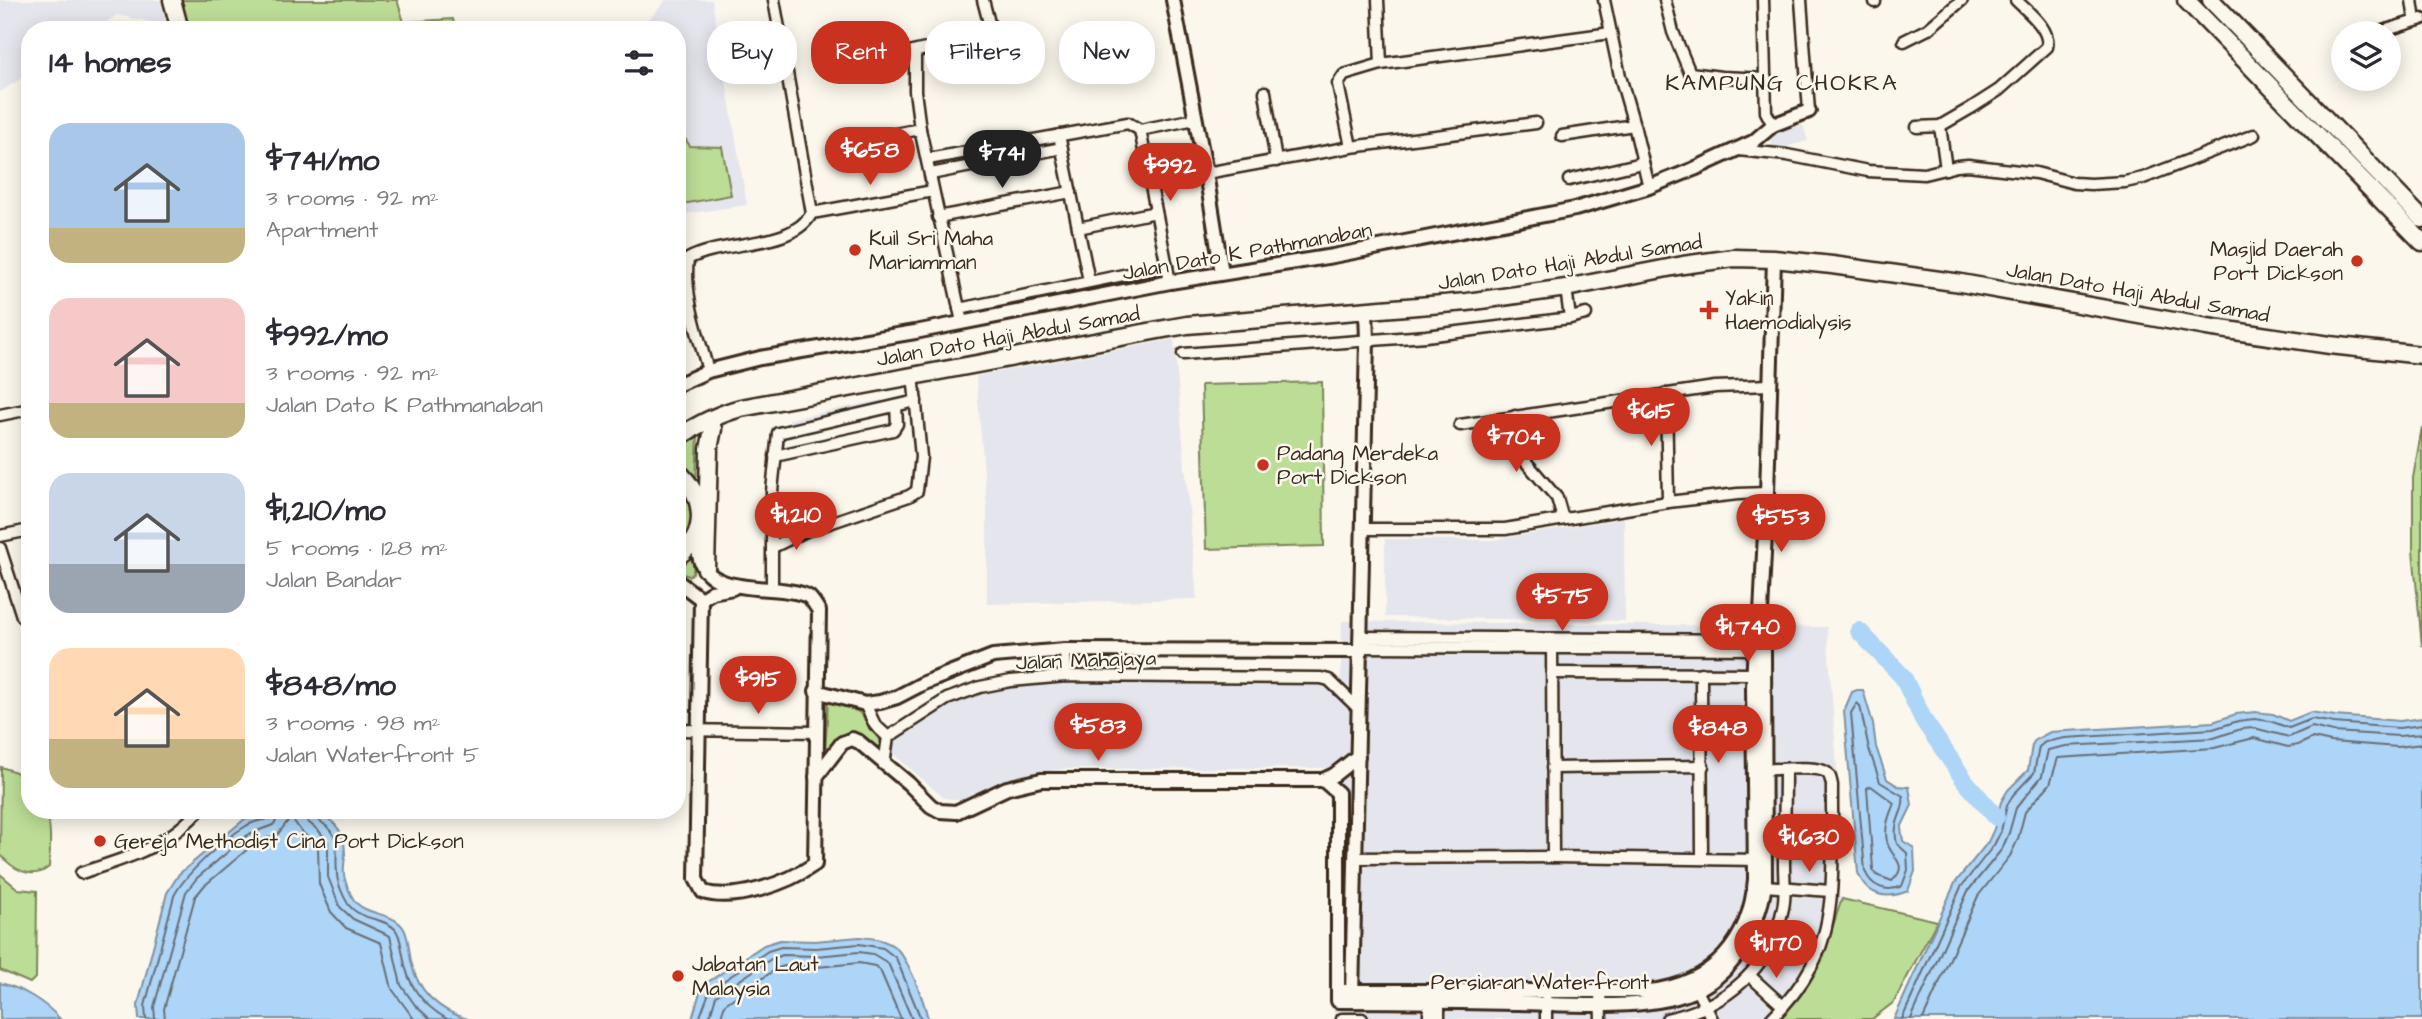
<!DOCTYPE html>
<meta charset="utf-8">
<style>
:root{--surface:#fff;--page:#f2f2f3;--text:#2b2b33;--muted:#7c7c81;--accent:#c8321e}
body{margin:0;font-family:"Architects Daughter",sans-serif;background:var(--page);color:var(--text);height:100vh;display:flex;flex-direction:column;font-size:26px;white-space:nowrap}
*{box-sizing:border-box;margin:0}
p{font-size:23px;color:var(--muted)}
.icon{flex:none;width:38px;height:38px;fill:none;stroke:currentColor;stroke-width:2;stroke-linecap:round;stroke-linejoin:round}
.map{position:relative;flex:1;overflow:hidden}
.sheet{position:absolute;left:21px;top:21px;width:665px;height:798px;display:flex;flex-direction:column;background:var(--surface);border-radius:28px;box-shadow:0 4px 18px #0003}
.sheet>*{flex:none}
.hud{position:absolute;left:707px;top:21px;width:665px;height:63px;display:flex;gap:14px}
.buttons{position:absolute;left:2331px;top:21px;display:grid;gap:14px}
.buttons a{display:grid;place-items:center;width:70px;height:70px;border-radius:50%;background:var(--surface);box-shadow:0 4px 18px #0003;font-size:35px}
.price{position:absolute;translate:-50% -60px;padding:0 16px;border-radius:24px;background:var(--accent);color:#fff;font-size:23px;line-height:46px;filter:drop-shadow(0 2px 4px #0008)}
.price::after{content:'';position:absolute;left:50%;top:42px;width:21px;height:16px;margin-left:-10px;background:inherit;clip-path:polygon(0 0,100% 0,50% 100%)}
.price.selected{background:#222;color:#fff}
ul{padding:0;list-style:none}
li{display:flex;align-items:center;gap:21px;height:175px;padding:0 28px}
li span{display:grid;place-items:center;flex:none;width:196px;height:140px;border-radius:21px;color:#555}
li>.icon{margin-inline-start:auto}
span .icon{width:84px;height:84px;fill:#fffc;stroke-width:1}
li b{font-size:30px}
h2{display:flex;justify-content:space-between;align-items:center;height:84px;padding:0 28px;font-size:30px}
.pill{padding:0 24px;border-radius:28px;background:var(--surface);box-shadow:0 4px 18px #0003;font-size:24px;line-height:63px}
.pill.selected{background:var(--accent);color:#fff}
.map>svg:first-child{display:block}
.built{fill:#e5e6ed}
.green{fill:#bcdd96;stroke:#7c845a;stroke-width:2}
.water{fill:#add5f7;stroke:#7f91a0;stroke-width:2}
.lines{fill:none;stroke-linecap:round;stroke-linejoin:round}
.shore{stroke:#696e75;stroke-width:2}
.river{stroke:#add5f7;stroke-width:18}
.minor-casing{stroke:#3b2a1e;stroke-width:15}
.tertiary-casing{stroke:#3b2a1e;stroke-width:18}
.primary-casing{stroke:#3b2a1e;stroke-width:21}
.trunk-casing{stroke:#3b2a1e;stroke-width:21}
.minor{stroke:#fbf7ec;stroke-width:10}
.tertiary{stroke:#fbf7ec;stroke-width:12}
.primary{stroke:#fbf7ec;stroke-width:16}
.trunk{stroke:#fbf7ec;stroke-width:16}
.poi-dot{fill:#c8321e;stroke:#fbf7ec;stroke-width:2.5}
.labels{text-anchor:middle;stroke-width:5;stroke-linejoin:round;paint-order:stroke}
.poi-label{font-size:21px;fill:#3b2a1e;stroke:#fbf7ec;text-anchor:start}
.street-label{font-size:21px;fill:#3b2a1e;stroke:#fbf7ec}
.neighbourhood-label{font-size:23px;letter-spacing:2px;fill:#3b2a1e;stroke:#fbf7ec}
</style>
<div class="map">
<svg width="2422" height="1019" viewBox="0 0 2422 1019">
<rect width="100%" height="100%" fill="#fbf7ec"/>
<filter id="ink" filterUnits="userSpaceOnUse"><feTurbulence type="fractalNoise" baseFrequency=".0143" numOctaves="2"/><feDisplacementMap in="SourceGraphic" scale="14" xChannelSelector="R" yChannelSelector="G"/><feConvolveMatrix kernelMatrix="1 2 1 2 8 2 1 2 1" color-interpolation-filters="sRGB"/></filter>
<g filter="url(#ink)">
<g class="built">
<polygon points="0,0 161,0 167,25 117,15 95,30 30,30 30,73 0,92"/>
<polygon points="666,0 712,0 747,205 677,215 677,30 640,30"/>
<polygon points="1803,125 1808,141 1773,150 1769,134"/>
<polygon points="1174,339 1197,599 987,604 987,509 976,376"/>
<polygon points="882,400 883,406 790,426 789,419"/>
<polygon points="1624,518 1625,621 1385,617 1385,539 1493,540"/>
<polygon points="1342,621 1827,627 1838,781 1837,896 1920,928 1866,1019 1334,1019 1339,761 1331,768 1066,769 1030,773 1001,781 962,800 944,798 892,753 891,740 944,706 983,690 1033,681 1066,678 1326,681 1340,700"/>
</g>
<g class="green">
<polygon points="180,0 397,0 404,22 453,19 455,30 186,30"/>
<polygon points="684,137 690,146 722,147 731,195 677,205 677,138"/>
<polygon points="1322,382 1324,546 1206,549 1201,385"/>
<polygon points="2422,427 2422,646 2413,550 2413,478"/>
<polygon points="698,434 696,481 677,463 677,444"/>
<path d="M677,479C682,485 691,495 693,502C697,521 690,536 677,549Z"/>
<polygon points="693,553 694,554 693,573 689,576 677,572 677,562"/>
<polygon points="831,700 859,712 882,744 881,751 878,752 850,735 837,740 825,756 828,701"/>
<path d="M1,767L16,772L30,786V810H46C52,830 50,847 49,867C32,881 12,869 0,854Z"/>
<polygon points="0,874 18,889 37,891 36,977 30,983 0,970"/>
<path d="M1842,899L1937,921L1894,1002L1872,1019H1777C1816,991 1827,941 1842,899Z"/>
</g>
<g class="water">
<path d="M1857,690H1863L1873,724L1876,747L1887,779L1898,786L1909,787L1912,805L1901,828L1903,841L1914,848L1915,871L1908,891C1886,900 1867,896 1858,873L1844,711L1852,692Z"/>
<polygon points="2255,712 2273,714 2289,721 2311,712 2335,716 2400,721 2422,718 2422,1019 1894,1019 1955,883 1988,842 1994,829 2001,802 2008,790 2028,770 2032,745 2035,740 2050,732 2213,722 2236,714"/>
<path d="M305,812C329,813 345,828 345,853C345,860 343,867 344,875C345,882 350,894 354,900C366,917 394,911 404,929C409,938 409,951 411,961C417,991 439,1011 468,1019H139L138,1005L167,893L179,874L246,818L264,813Z"/>
<path d="M859,937C872,938 885,939 896,948C909,960 924,1001 928,1019H692L701,989L705,984L764,945L780,940L815,941Z"/>
<path d="M0,983C22,988 45,1002 60,1019H0Z"/>
</g>
<g class="lines">
<g class="shore">
<path d="M1857,703L1860,706L1869,749L1880,782L1903,796C1906,812 1891,820 1897,844L1907,853L1908,870L1902,886C1887,893 1871,887 1865,871L1851,713Z"/>
<path d="M1871,786L1894,803C1889,816 1884,827 1887,842C1890,857 1911,864 1892,881L1876,875L1873,869L1867,788Z"/>
<polyline points="304,810 308,822 318,830 328,842 328,877 340,907 353,919 390,936 401,985 415,1005 430,1019"/>
<path d="M313,810L315,818C345,836 334,846 337,874C337,882 343,896 348,904C360,921 384,917 395,929C401,936 401,947 403,955C407,984 421,1004 447,1019"/>
<path d="M146,1019L145,1006L174,896C184,875 225,838 246,826C252,822 259,821 267,819L270,810"/>
<polyline points="155,1019 154,1007 186,892 197,878 249,834 273,825 278,818 279,810"/>
<polyline points="165,1019 164,1009 195,897 204,886 255,843 278,834 291,817 301,831 318,847 319,884 331,912 346,928 381,943 392,989 414,1019"/>
<polyline points="699,1019 710,990 768,951 781,947 816,948 859,944 883,948 896,958 921,1019"/>
<polyline points="709,1019 716,996 771,959 783,955 816,956 859,952 873,954 888,963 912,1019"/>
<polyline points="720,1019 725,1004 776,969 784,966 817,967 859,963 875,966 880,970 901,1019"/>
<polyline points="1902,1019 1961,887 1994,845 2001,831 2007,805 2013,795 2034,773 2039,747 2045,742 2065,738 2213,729 2238,721 2254,719 2270,721 2289,728 2312,719 2334,723 2399,728 2422,725"/>
<polyline points="1911,1019 1968,891 2002,849 2009,833 2016,808 2042,776 2048,750 2066,746 2214,738 2241,729 2254,728 2289,737 2312,727 2333,732 2399,736 2422,734"/>
<polyline points="1923,1019 1978,896 2010,856 2018,839 2025,812 2050,784 2058,758 2214,748 2254,738 2288,747 2298,745 2313,738 2331,742 2398,747 2422,744"/>
</g>
<polyline class="river" points="1859,631 1903,677 1924,721 1965,781 1996,817"/>
<g class="minor-casing">
<g id="minor">
<polyline points="1378,0 1381,64"/>
<polyline points="1604,0 1620,76 1634,125 1649,187"/>
<polyline points="1665,0 1673,32 1690,73 1721,77 1766,79"/>
<polyline points="1763,0 1766,112 1773,125"/>
<polyline points="1801,0 1809,111"/>
<polyline points="1875,0 1875,2"/>
<polyline points="2412,0 2415,21"/>
<polyline points="2377,33 2422,19"/>
<polyline points="1904,41 1928,29 1962,0"/>
<polyline points="915,52 915,91 920,129 962,322"/>
<polyline points="851,66 992,34 983,0"/>
<polyline points="1265,92 1276,161"/>
<polyline points="1940,126 1946,169"/>
<path d="M1917,127L1940,126L1971,108L1999,90L2047,47C2051,29 2028,12 2016,0"/>
<polyline points="1140,130 1170,282"/>
<polyline points="1059,135 1089,281"/>
<polyline points="1562,136 1634,125"/>
<polyline points="870,139 920,129"/>
<polyline points="1351,147 1338,84 1344,75 1381,64 1611,33"/>
<polyline points="1738,150 1787,155 1868,171 1924,174 1957,166 1968,165 2036,173 2074,183 2091,184 2125,182 2143,178 2254,135"/>
<polyline points="928,159 1128,123 1140,130 1195,119"/>
<polyline points="1206,173 1351,147 1536,123"/>
<polyline points="931,174 1062,148"/>
<polyline points="1569,180 1642,163"/>
<polyline points="812,213 933,191"/>
<polyline points="938,217 1071,192"/>
<polyline points="1078,228 1156,212"/>
<polyline points="959,309 1167,266"/>
<polyline points="1570,318 1586,314"/>
<polyline points="1183,354 1426,336 1570,318 1566,288"/>
<path d="M708,371C699,336 683,296 688,259C724,239 791,250 812,213L774,0"/>
<polyline points="1666,394 1668,502"/>
<polyline points="0,415 30,409"/>
<polyline points="1515,416 1526,462 1557,498 1563,519"/>
<polyline points="1460,425 1715,387 1770,385"/>
<polyline points="775,456 893,430 897,424 896,406"/>
<polyline points="1363,529 1505,529 1668,502 1738,494 1767,493"/>
<polyline points="0,536 30,530"/>
<polyline points="773,547 806,531 909,496 917,491 921,457 913,374"/>
<polyline points="0,548 22,616 30,624"/>
<polyline points="772,588 772,491 778,433 916,401"/>
<polyline points="1360,637 1762,640"/>
<polyline points="1552,642 1553,857"/>
<polyline points="1360,647 1760,649"/>
<polyline points="1065,650 1066,676"/>
<polyline points="1552,673 1754,674"/>
<polyline points="1701,673 1702,857"/>
<polyline points="865,704 875,725 888,737"/>
<polyline points="677,730 816,732"/>
<polyline points="884,765 888,737 947,699 980,687 1011,681 1066,676 1321,678 1329,680 1359,709"/>
<polyline points="1552,768 1703,766"/>
<path d="M1758,770C1772,770 1821,764 1828,774C1831,777 1831,782 1832,785C1831,843 1840,916 1811,967C1801,986 1786,1004 1771,1019"/>
<polyline points="1355,858 1553,857 1760,860"/>
<path d="M81,873C111,863 144,854 171,835C182,828 191,819 200,810"/>
<polyline points="1765,886 1830,891"/>
<polyline points="1749,975 1783,1006"/>
<polyline points="1694,985 1712,1019"/>
<polyline points="1600,992 1601,1019"/>
<polyline points="1429,995 1429,1019"/>
<polyline points="1439,1001 1439,1019"/>
<polyline points="1342,1019 1362,1019"/>
<polyline points="1546,1019 1546,1000"/>
<path d="M1667,1019C1726,1007 1771,968 1783,908C1786,895 1784,879 1784,865C1784,833 1785,801 1785,769"/>
</g>
</g>
<g class="tertiary-casing">
<g id="tertiary">
<polyline points="1173,0 1206,173 1222,273"/>
<polyline points="677,385 708,371 760,358 915,332 1170,282 1333,256 1575,209 1649,187 1694,169 1753,142 1773,125 1809,111"/>
<path d="M698,533C698,540 697,548 699,555C705,593 760,586 788,591C795,592 803,593 809,597C813,601 816,606 819,611L815,864C788,883 735,902 703,892L696,879L701,599"/>
<polyline points="677,581 701,599"/>
<polyline points="701,599 712,592 733,588"/>
<polyline points="816,691 865,704 880,702 897,697 924,683 993,656 1065,650 1360,651"/>
<polyline points="816,777 842,743 852,739 859,742 908,783 931,806 940,811 956,812 1007,788 1041,780 1323,780 1334,775 1358,756"/>
<path d="M1323,780L1338,793V1001C1398,1001 1458,1002 1519,1003C1570,1004 1653,1012 1698,989C1737,970 1758,926 1765,886L1764,649L1761,613L1767,493L1774,259"/>
<path d="M1338,991H1649C1713,984 1750,942 1755,879L1753,687L1755,640L1760,623"/>
<polyline points="1352,997 1367,341 1366,309"/>
</g>
</g>
<g class="primary-casing">
<g id="primary">
<polyline points="172,0 180,30"/>
<path d="M677,438C697,425 718,414 741,408L1164,329L1187,325L1467,302L1566,288L1683,265L1734,258L1774,259L1832,265L1961,283L2207,327L2330,345L2422,355"/>
<path d="M677,471C705,495 710,534 677,557"/>
<polyline points="706,569 709,449 713,429"/>
</g>
</g>
<g class="trunk-casing">
<g id="trunk">
<polyline points="2186,0 2422,242"/>
<polyline points="2211,0 2422,219"/>
</g>
</g>
<use href="#minor" class="minor"/>
<use href="#tertiary" class="tertiary"/>
<use href="#primary" class="primary"/>
<use href="#trunk" class="trunk"/>
</g>
</g>
<g class="poi-dot">
<circle cx="855" cy="250" r="7"/>
<circle cx="2357" cy="261" r="7"/>
<path d="M1705.5 299.5h7v7h7v7h-7v7h-7v-7h-7v-7h7z"/>
<circle cx="1263" cy="465" r="7"/>
<circle cx="100" cy="841" r="7"/>
<circle cx="678" cy="976" r="7"/>
</g>
<g class="labels">
<g class="poi-label">
<text x="869" y="245">Kuil Sri Maha<tspan x="869" dy="24">Mariamman</tspan></text>
<text x="2343" y="256" text-anchor="end">Masjid Daerah<tspan x="2343" dy="24">Port Dickson</tspan></text>
<text x="1725" y="305">Yakin<tspan x="1725" dy="24">Haemodialysis</tspan></text>
<text x="1277" y="460">Padang Merdeka<tspan x="1277" dy="24">Port Dickson</tspan></text>
<text x="114" y="848">Gereja Methodist Cina Port Dickson</text>
<text x="692" y="971">Jabatan Laut<tspan x="692" dy="24">Malaysia</tspan></text>
</g>
<g class="street-label">
<text transform="translate(1247 251) rotate(-10)" y="7">Jalan Dato K Pathmanaban</text>
<text transform="translate(1570 262) rotate(-9)" y="7">Jalan Dato Haji Abdul Samad</text>
<text transform="translate(2138 292) rotate(10)" y="7">Jalan Dato Haji Abdul Samad</text>
<text transform="translate(1008 336) rotate(-10)" y="7">Jalan Dato Haji Abdul Samad</text>
<text transform="translate(1086 660) rotate(-2)" y="7">Jalan Mahajaya</text>
<text x="1540" y="989">Persiaran Waterfront</text>
</g>
<g class="neighbourhood-label">
<text x="1782" y="90">KAMPUNG CHOKRA</text>
</g>
</g>
</svg>
<div class="buttons">
<a><svg class="icon" aria-label="layers" viewBox="0 0 24 24"><path d="M12 4l9 5-9 5-9-5zM3 14l9 5 9-5"/></svg></a>
</div>
<b class="price" style="left:870px;top:187px">$658</b>
<b class="price selected" style="left:1002px;top:190px">$741</b>
<b class="price" style="left:1170px;top:203px">$992</b>
<b class="price" style="left:1651px;top:448px">$615</b>
<b class="price" style="left:1516px;top:474px">$704</b>
<b class="price" style="left:796px;top:552px">$1,210</b>
<b class="price" style="left:1781px;top:554px">$553</b>
<b class="price" style="left:1562px;top:633px">$575</b>
<b class="price" style="left:1748px;top:664px">$1,740</b>
<b class="price" style="left:758px;top:716px">$915</b>
<b class="price" style="left:1098px;top:763px">$583</b>
<b class="price" style="left:1718px;top:765px">$848</b>
<b class="price" style="left:1809px;top:874px">$1,630</b>
<b class="price" style="left:1776px;top:980px">$1,170</b>
<div class="hud">
<a class="pill">Buy</a>
<a class="pill selected">Rent</a>
<a class="pill">Filters</a>
<a class="pill">New</a>
</div>
<section class="sheet">
<h2>14 homes<svg class="icon" aria-label="filters" viewBox="0 0 24 24"><path d="M4 7h16M4 17h16"/><circle cx="9" cy="7" r="2"/><circle cx="15" cy="17" r="2"/></svg></h2>
<ul>
<li><span style="background:linear-gradient(#a9c7e8 75%,#c2b280 0)"><svg class="icon" aria-label="home" viewBox="0 0 24 24"><path d="M3 11l9-7 9 7M6 9v11h12V9"/></svg></span><div><b>$741/mo</b><p>3 rooms · 92 m²</p><p>Apartment</p></div></li>
<li><span style="background:linear-gradient(#f6c9c9 75%,#c2b280 0)"><svg class="icon" aria-label="home" viewBox="0 0 24 24"><path d="M3 11l9-7 9 7M6 9v11h12V9"/></svg></span><div><b>$992/mo</b><p>3 rooms · 92 m²</p><p>Jalan Dato K Pathmanaban</p></div></li>
<li><span style="background:linear-gradient(#c9d6e8 65%,#9aa5b1 0)"><svg class="icon" aria-label="home" viewBox="0 0 24 24"><path d="M3 11l9-7 9 7M6 9v11h12V9"/></svg></span><div><b>$1,210/mo</b><p>5 rooms · 128 m²</p><p>Jalan Bandar</p></div></li>
<li><span style="background:linear-gradient(#ffd9b3 65%,#c2b280 0)"><svg class="icon" aria-label="home" viewBox="0 0 24 24"><path d="M3 11l9-7 9 7M6 9v11h12V9"/></svg></span><div><b>$848/mo</b><p>3 rooms · 98 m²</p><p>Jalan Waterfront 5</p></div></li>
</ul>
</section>
</div>
